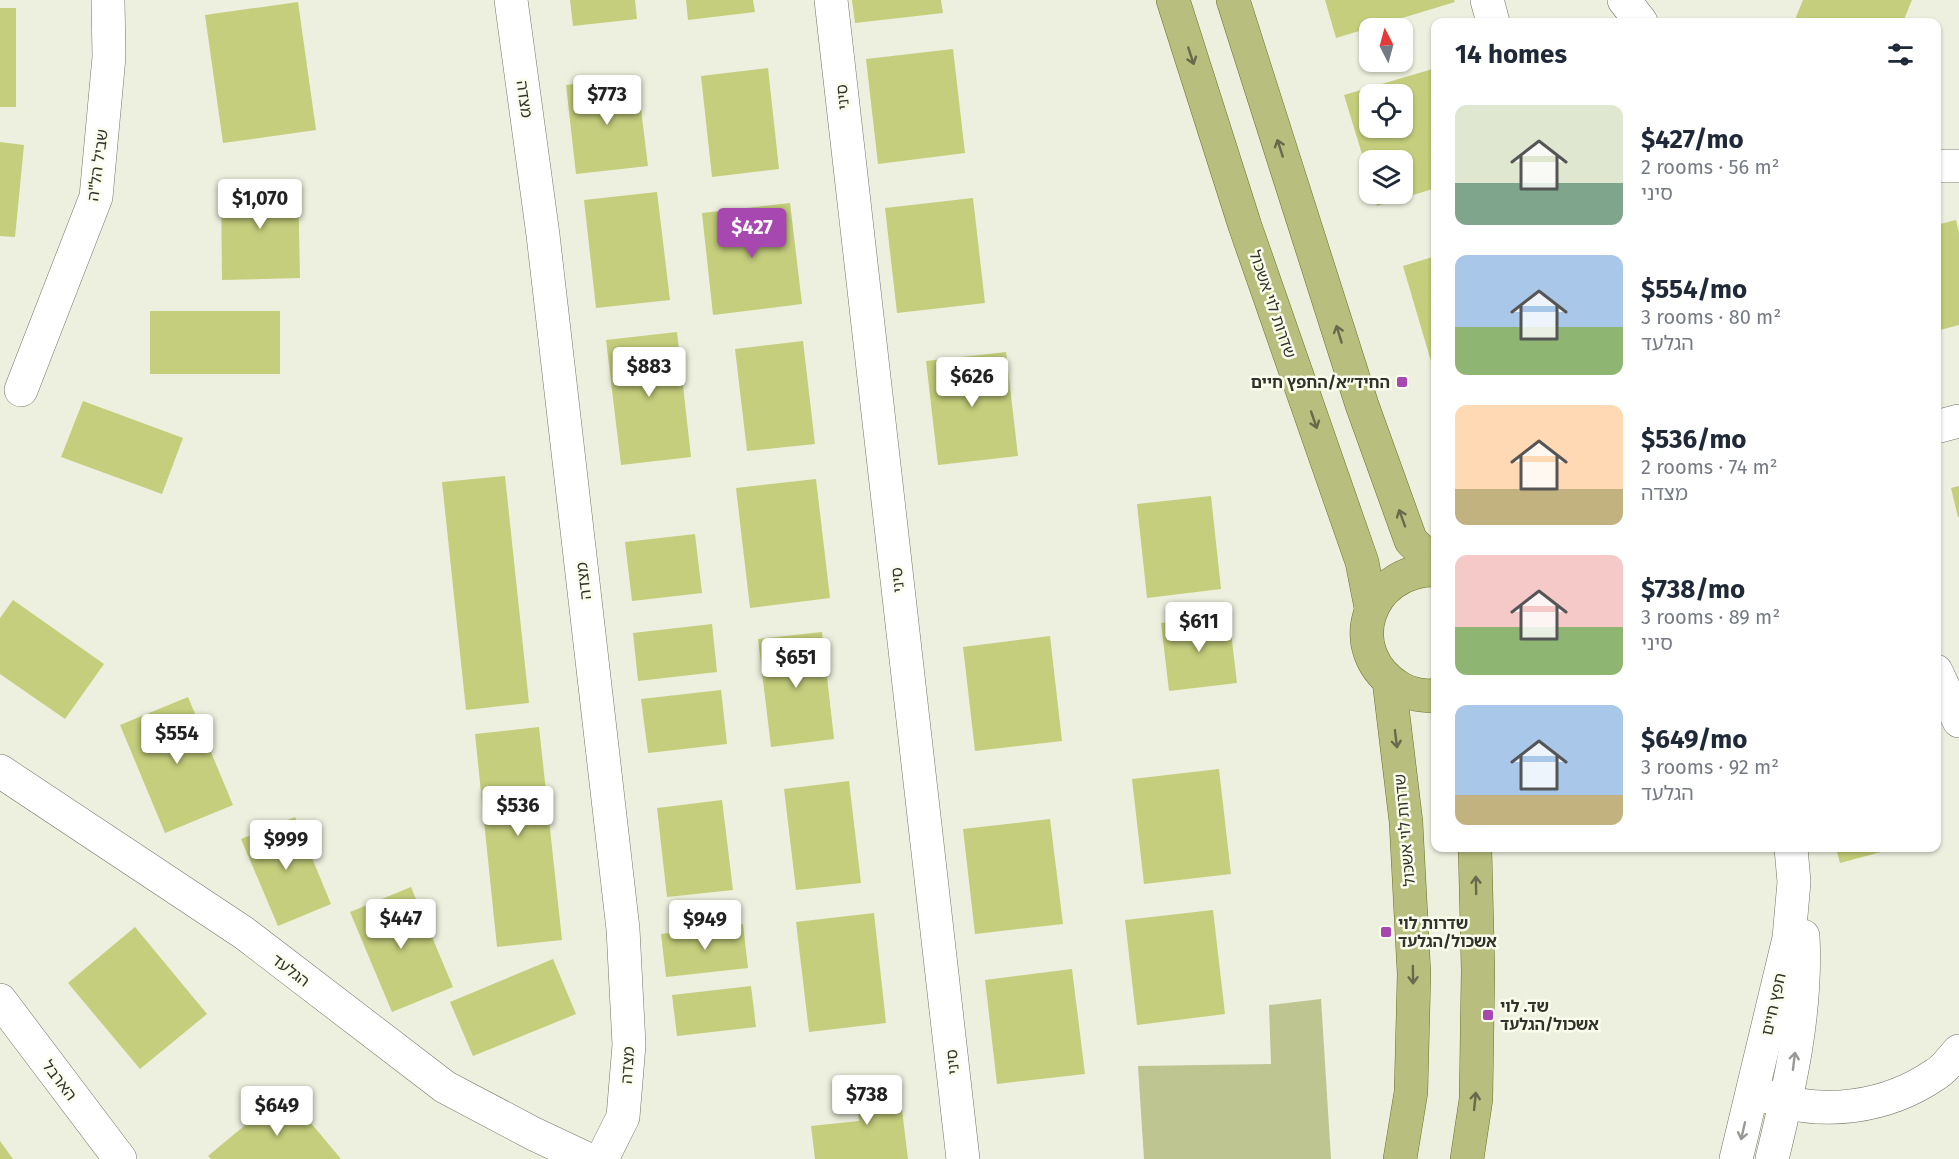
<!DOCTYPE html>
<meta charset="utf-8">
<style>
:root{--surface:#fff;--page:#f2f2f3;--text:#1f2937;--muted:#747a83;--accent:#a747b0}
body{margin:0;font-family:"Fira Sans","Noto Sans Hebrew",sans-serif;background:var(--page);color:var(--text);height:100vh;display:flex;flex-direction:column;font-size:22px;white-space:nowrap}
*{box-sizing:border-box;margin:0}
p{font-size:20px;color:var(--muted)}
.icon{flex:none;width:33px;height:33px;fill:none;stroke:currentColor;stroke-width:2;stroke-linecap:round;stroke-linejoin:round}
.map{position:relative;flex:1;overflow:hidden}
.side{position:absolute;left:1431px;top:18px;width:510px;height:834px;display:flex;flex-direction:column;background:var(--surface);border-radius:12px;box-shadow:0 2px 4px #0004}
.side>*{flex:none}
.needle{width:39px;rotate:354deg}
.fabs{position:absolute;left:1359px;top:18px;display:grid;gap:12px}
.fabs a{display:grid;place-items:center;width:54px;height:54px;border-radius:12px;background:var(--surface);box-shadow:0 2px 4px #0004;font-size:30px}
.price{position:absolute;translate:-50% -51px;padding:0 14px;border-radius:6px;background:#fff;color:#222;font-size:20px;line-height:39px;filter:drop-shadow(0 2px 3px #0008)}
.price::after{content:'';position:absolute;left:50%;top:36px;width:18px;height:14px;margin-left:-9px;background:inherit;clip-path:polygon(0 0,100% 0,50% 100%)}
.price.on{background:var(--accent);color:#fff}
ul{padding:0;list-style:none}
li{display:flex;align-items:center;gap:18px;height:150px;padding:0 24px}
li span{display:grid;place-items:center;flex:none;width:168px;height:120px;border-radius:12px;color:#555}
li>.icon{margin-inline-start:auto}
span .icon{width:72px;height:72px;fill:#fffc;stroke-width:1}
li b{font-size:26px}
h2{display:flex;justify-content:space-between;align-items:center;height:72px;padding:0 24px;font-size:26px}
.map>svg:first-child{display:block}
.green{fill:#bec591}
.building{fill:#c4ce7c;fill-rule:evenodd}
.lines{fill:none;stroke-linecap:round;stroke-linejoin:round}
.minor-casing{stroke:#737566;stroke-width:34}
.major-casing{stroke:#6a7128;stroke-width:34}
.minor{stroke:#fff;stroke-width:33}
.major{stroke:#b8be7d;stroke-width:33}
.oneway{stroke:#676a4c}
.oneway2{stroke:#989895}
.poi-dot{fill:#a747b0;stroke:#fafdeb;stroke-width:2}
.labels{text-anchor:middle;stroke-width:5;stroke-linejoin:round;paint-order:stroke}
.street-label{font-size:16px;fill:#31322b;stroke:#fafdeb}
.poi-label{font-size:16px;font-weight:bold;fill:#31322b;stroke:#fafdeb;text-anchor:start}
</style>
<div class="map">
<svg width="1959" height="1159" viewBox="0 0 1959 1159">
<rect width="100%" height="100%" fill="#edf0de"/>
<polygon class="green" points="1321,999 1331,1159 1144,1159 1138,1066 1271,1064 1269,1005"/>
<g class="building">
<polygon points="570,0 635,0 637,19 573,26"/>
<polygon points="686,0 753,0 755,12 688,20"/>
<polygon points="852,0 941,0 943,13 855,23"/>
<polygon points="1325,0 1454,0 1455,2 1336,38"/>
<polygon points="1803,0 1912,0 1903,22 1794,22"/>
<polygon points="298,2 316,130 223,143 205,15"/>
<rect x="0" y="8" width="16" height="99"/>
<polygon points="953,49 965,153 878,164 866,59"/>
<polygon points="768,68 779,169 712,177 701,76"/>
<path d="M1436,68V188L1377,206L1374,194H1402V160H1370L1369,177L1344,95ZM1370,94H1402V128H1370Z"/>
<polygon points="637,77 648,166 576,174 566,85"/>
<polygon points="0,142 24,145 15,237 0,236"/>
<polygon points="298,180 300,278 222,280 221,181"/>
<polygon points="657,192 670,300 596,308 584,200"/>
<polygon points="973,198 985,303 897,313 885,208"/>
<polygon points="790,203 802,304 713,315 702,213"/>
<polygon points="1956,220 1959,233 1959,325 1936,331 1936,225"/>
<polygon points="1436,256 1436,374 1435,375 1403,266"/>
<rect x="150" y="311" width="130" height="63"/>
<polygon points="677,332 691,457 621,465 606,340"/>
<polygon points="803,341 815,444 747,451 735,349"/>
<polygon points="1006,352 1018,456 938,465 926,361"/>
<polygon points="83,401 183,438 162,494 61,457"/>
<polygon points="505,476 529,703 466,710 442,482"/>
<polygon points="816,479 830,598 750,608 736,488"/>
<polygon points="1959,486 1959,517 1958,517 1951,488"/>
<polygon points="1211,496 1221,589 1147,598 1137,504"/>
<polygon points="695,534 702,593 632,601 625,542"/>
<polygon points="13,600 104,664 65,719 0,674 0,618"/>
<polygon points="1229,615 1237,683 1169,691 1161,623"/>
<polygon points="712,624 717,672 638,681 633,633"/>
<polygon points="822,632 834,739 771,747 758,639"/>
<polygon points="1050,636 1062,741 975,751 963,647"/>
<polygon points="721,690 727,744 648,753 641,699"/>
<polygon points="188,697 233,805 165,833 120,725"/>
<polygon points="539,727 562,940 497,947 475,734"/>
<polygon points="1219,769 1231,874 1144,884 1132,779"/>
<polygon points="849,781 861,883 796,890 784,789"/>
<polygon points="722,800 733,890 667,897 657,808"/>
<polygon points="295,817 331,904 278,926 241,839"/>
<polygon points="1050,819 1063,924 975,934 963,829"/>
<polygon points="1836,848 1896,848 1840,863"/>
<polygon points="411,887 453,987 392,1012 350,912"/>
<polygon points="1213,910 1225,1014 1137,1025 1125,920"/>
<polygon points="874,913 886,1023 809,1032 796,922"/>
<polygon points="743,924 748,968 666,977 661,934"/>
<polygon points="135,927 207,1014 140,1069 68,983"/>
<polygon points="553,959 576,1014 473,1056 450,1002"/>
<polygon points="1072,969 1085,1074 997,1084 985,980"/>
<polygon points="751,986 756,1027 677,1036 672,995"/>
<polygon points="898,1077 908,1159 815,1159 811,1126 859,1121 854,1082"/>
<polygon points="285,1092 341,1159 211,1159 208,1156"/>
<polygon points="0,1141 13,1159 0,1159"/>
</g>
<g class="lines">
<g class="minor-casing">
<g id="minor">
<polyline points="511,0 543,235 623,929 629,1045 623,1117 602,1159"/>
<polyline points="831,0 963,1159"/>
<polyline points="1487,0 1493,22"/>
<polyline points="1624,0 1641,22"/>
<polyline points="1936,166 1959,166"/>
<polyline points="21,390 96,197 109,57 108,0"/>
<polyline points="1936,427 1959,421"/>
<polyline points="1936,671 1959,721"/>
<polyline points="0,771 244,933 445,1087 534,1134 587,1159"/>
<polyline points="0,1000 120,1159"/>
<path d="M1766,1096C1822,1117 1887,1108 1936,1074C1945,1069 1952,1058 1959,1051"/>
<polyline points="1736,1159 1789,938 1794,882 1791,848"/>
<path d="M1772,1159C1790,1086 1807,1011 1803,936"/>
</g>
</g>
<g class="major-casing">
<g id="major">
<polyline points="1173,0 1245,226 1362,562 1371,608"/>
<polyline points="1233,0 1362,405 1411,541 1436,564"/>
<path d="M1436,570C1367,569 1340,652 1400,688C1410,694 1424,697 1436,695"/>
<polyline points="1389,681 1406,822 1414,974 1411,1092 1400,1159"/>
<polyline points="1467,1159 1476,1099 1478,970 1475,848"/>
</g>
</g>
<use href="#minor" class="minor"/>
<use href="#major" class="major"/>
</g>
<defs><path id="oneway-shaft" d="M-6 0H5M1.5-3L5.5 0L1.5 3" fill="none" stroke-width="1.6" stroke-linecap="round" stroke-linejoin="round" transform="scale(1.5)"/></defs>
<g class="oneway">
<use href="#oneway-shaft" transform="translate(1191 56) rotate(72)"/>
<use href="#oneway-shaft" transform="translate(1280 148) rotate(-108)"/>
<use href="#oneway-shaft" transform="translate(1339 334) rotate(-107)"/>
<use href="#oneway-shaft" transform="translate(1314 420) rotate(71)"/>
<use href="#oneway-shaft" transform="translate(1402 518) rotate(-110)"/>
<use href="#oneway-shaft" transform="translate(1396 739) rotate(83)"/>
<use href="#oneway-shaft" transform="translate(1476 885) rotate(-91)"/>
<use href="#oneway-shaft" transform="translate(1413 975) rotate(89)"/>
<use href="#oneway-shaft" transform="translate(1475 1101) rotate(-84)"/>
</g>
<g class="oneway2">
<use href="#oneway-shaft" transform="translate(1794 1061) rotate(-83)"/>
<use href="#oneway-shaft" transform="translate(1743 1131) rotate(103)"/>
</g>
<g class="poi-dot">
<rect x="1396" y="376" width="12" height="12" rx="3"/>
<rect x="1380" y="926" width="12" height="12" rx="3"/>
<rect x="1482" y="1009" width="12" height="12" rx="3"/>
</g>
<g class="labels">
<g class="street-label">
<text transform="translate(842 97) rotate(-96)" y="6">סיני</text>
<text transform="translate(525 99) rotate(82)" y="6">מצדה</text>
<text transform="translate(97 165) rotate(-82)" y="6">שביל הל"ה</text>
<text transform="translate(1273 304) rotate(71)" y="6">שדרות לוי אשכול</text>
<text transform="translate(897 580) rotate(-96)" y="6">סיני</text>
<text transform="translate(583 581) rotate(-97)" y="6">מצדה</text>
<text transform="translate(1404 830) rotate(-95)" y="6">שדרות לוי אשכול</text>
<text transform="translate(291 970) rotate(37)" y="6">הגלעד</text>
<text transform="translate(1773 1004) rotate(-77)" y="6">חפץ חיים</text>
<text transform="translate(952 1062) rotate(-96)" y="6">סיני</text>
<text transform="translate(627 1065) rotate(-86)" y="6">מצדה</text>
<text transform="translate(60 1080) rotate(53)" y="6">הארבל</text>
</g>
<g class="poi-label">
<text x="1390" y="388" text-anchor="end">החיד״א/החפץ חיים</text>
<text x="1398" y="929">שדרות לוי<tspan x="1398" dy="18">אשכול/הגלעד</tspan></text>
<text x="1500" y="1012">שד. לוי<tspan x="1500" dy="18">אשכול/הגלעד</tspan></text>
</g>
</g>
</svg>
<div class="fabs">
<a><svg class="needle" viewBox="-14 -14 28 28"><path d="M0-13l5 13h-10z" fill="#e53935"/><path d="M0 13l5-13h-10z" fill="#747a83"/></svg></a>
<a><svg class="icon" aria-label="locate" viewBox="0 0 24 24"><circle cx="12" cy="12" r="6"/><path d="M12 2v4M12 18v4M2 12h4M18 12h4"/></svg></a>
<a><svg class="icon" aria-label="layers" viewBox="0 0 24 24"><path d="M12 4l9 5-9 5-9-5zM3 14l9 5 9-5"/></svg></a>
</div>
<b class="price" style="left:607px;top:126px">$773</b>
<b class="price" style="left:260px;top:230px">$1,070</b>
<b class="price on" style="left:752px;top:259px">$427</b>
<b class="price" style="left:649px;top:398px">$883</b>
<b class="price" style="left:972px;top:408px">$626</b>
<b class="price" style="left:1199px;top:653px">$611</b>
<b class="price" style="left:796px;top:689px">$651</b>
<b class="price" style="left:177px;top:765px">$554</b>
<b class="price" style="left:518px;top:837px">$536</b>
<b class="price" style="left:286px;top:871px">$999</b>
<b class="price" style="left:401px;top:950px">$447</b>
<b class="price" style="left:705px;top:951px">$949</b>
<b class="price" style="left:867px;top:1126px">$738</b>
<b class="price" style="left:277px;top:1137px">$649</b>
<section class="side">
<h2>14 homes<svg class="icon" aria-label="filters" viewBox="0 0 24 24"><path d="M4 7h16M4 17h16"/><circle cx="9" cy="7" r="2"/><circle cx="15" cy="17" r="2"/></svg></h2>
<ul>
<li><span style="background:linear-gradient(#dfe7d0 65%,#7fa58c 0)"><svg class="icon" aria-label="home" viewBox="0 0 24 24"><path d="M3 11l9-7 9 7M6 9v11h12V9"/></svg></span><div><b>$427/mo</b><p>2 rooms · 56 m²</p><p>סיני</p></div></li>
<li><span style="background:linear-gradient(#a9c7e8 60%,#8fb573 0)"><svg class="icon" aria-label="home" viewBox="0 0 24 24"><path d="M3 11l9-7 9 7M6 9v11h12V9"/></svg></span><div><b>$554/mo</b><p>3 rooms · 80 m²</p><p>הגלעד</p></div></li>
<li><span style="background:linear-gradient(#ffd9b3 70%,#c2b280 0)"><svg class="icon" aria-label="home" viewBox="0 0 24 24"><path d="M3 11l9-7 9 7M6 9v11h12V9"/></svg></span><div><b>$536/mo</b><p>2 rooms · 74 m²</p><p>מצדה</p></div></li>
<li><span style="background:linear-gradient(#f6c9c9 60%,#8fb573 0)"><svg class="icon" aria-label="home" viewBox="0 0 24 24"><path d="M3 11l9-7 9 7M6 9v11h12V9"/></svg></span><div><b>$738/mo</b><p>3 rooms · 89 m²</p><p>סיני</p></div></li>
<li><span style="background:linear-gradient(#a9c7e8 75%,#c2b280 0)"><svg class="icon" aria-label="home" viewBox="0 0 24 24"><path d="M3 11l9-7 9 7M6 9v11h12V9"/></svg></span><div><b>$649/mo</b><p>3 rooms · 92 m²</p><p>הגלעד</p></div></li>
</ul>
</section>
</div>
